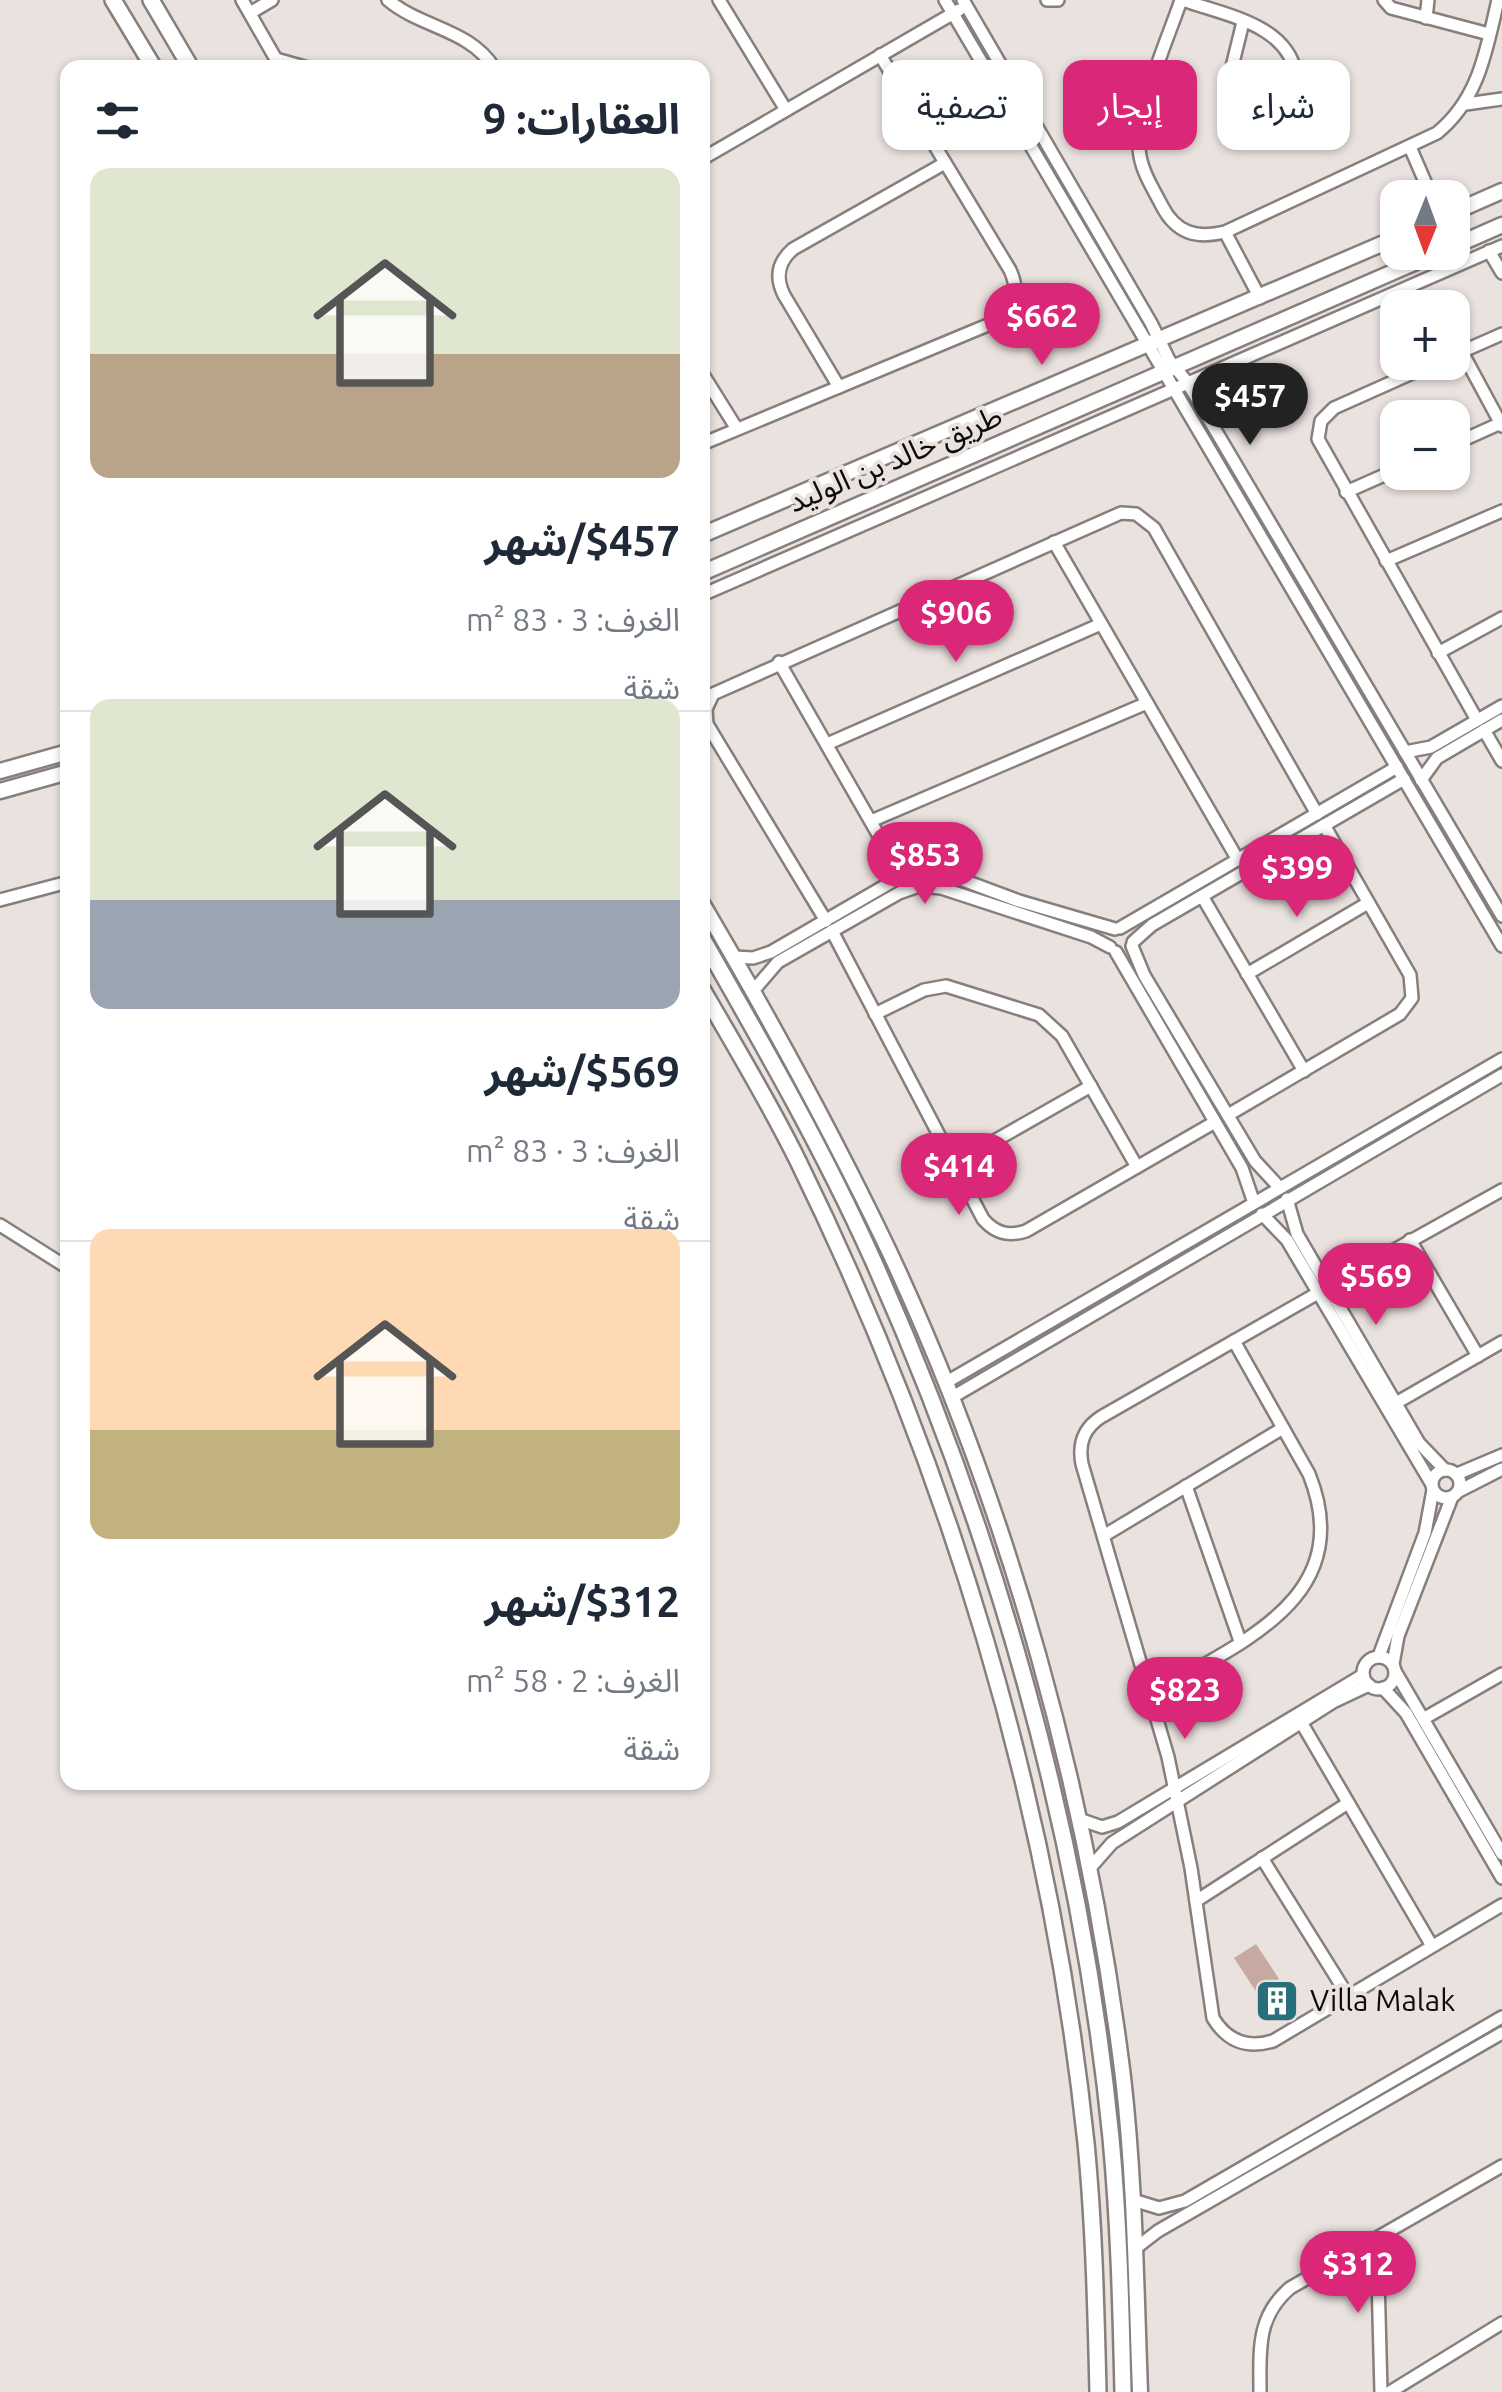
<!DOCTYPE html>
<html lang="ar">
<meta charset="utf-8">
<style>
:root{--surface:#fff;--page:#f6f6f7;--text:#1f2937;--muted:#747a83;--line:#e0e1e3;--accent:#db2777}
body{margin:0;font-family:Ubuntu,"Noto Sans Arabic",sans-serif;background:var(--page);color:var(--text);direction:rtl;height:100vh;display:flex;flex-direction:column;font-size:38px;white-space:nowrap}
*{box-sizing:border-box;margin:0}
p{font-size:32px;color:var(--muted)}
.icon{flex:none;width:55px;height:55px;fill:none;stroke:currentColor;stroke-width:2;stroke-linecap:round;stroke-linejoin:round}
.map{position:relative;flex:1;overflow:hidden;direction:ltr}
.sheet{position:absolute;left:60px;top:60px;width:650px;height:1730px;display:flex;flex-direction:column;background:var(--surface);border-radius:20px;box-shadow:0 2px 8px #0004;direction:rtl}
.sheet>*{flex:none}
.top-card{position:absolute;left:740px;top:60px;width:610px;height:90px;direction:rtl;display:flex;gap:20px}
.needle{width:65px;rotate:181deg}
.tools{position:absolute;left:1380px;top:180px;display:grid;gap:20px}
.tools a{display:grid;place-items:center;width:90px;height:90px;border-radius:20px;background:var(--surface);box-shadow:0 2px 8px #0004;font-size:50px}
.price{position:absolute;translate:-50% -85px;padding:0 22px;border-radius:35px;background:var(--accent);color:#fff;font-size:32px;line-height:65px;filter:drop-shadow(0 2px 5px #0008)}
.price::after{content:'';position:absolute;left:50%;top:60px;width:30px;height:22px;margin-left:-15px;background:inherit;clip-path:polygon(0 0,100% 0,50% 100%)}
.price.on{background:#222;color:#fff}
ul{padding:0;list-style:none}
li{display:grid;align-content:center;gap:20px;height:530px;padding:0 30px}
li+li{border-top:2px solid var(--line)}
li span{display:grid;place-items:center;height:310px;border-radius:20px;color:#555}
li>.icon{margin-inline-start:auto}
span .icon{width:180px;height:180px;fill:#fffc;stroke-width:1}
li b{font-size:42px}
h2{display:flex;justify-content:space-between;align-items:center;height:120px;padding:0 30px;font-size:42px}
.pill{padding:0 35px;border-radius:20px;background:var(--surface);box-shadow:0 2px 8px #0004;font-size:35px;line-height:90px}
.pill.on{background:var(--accent);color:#fff}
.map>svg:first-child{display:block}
.green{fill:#c6a9a0}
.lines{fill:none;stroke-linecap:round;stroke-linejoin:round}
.minor-casing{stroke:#867f7c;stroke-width:16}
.tertiary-casing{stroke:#867f7c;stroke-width:19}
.secondary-casing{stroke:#867f7c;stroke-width:20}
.minor{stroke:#fff;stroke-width:11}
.tertiary{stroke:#fff;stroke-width:14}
.secondary{stroke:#fff;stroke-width:15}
.labels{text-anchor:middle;stroke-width:8;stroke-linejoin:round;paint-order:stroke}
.street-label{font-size:30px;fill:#0e0c0b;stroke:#eae2df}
.poi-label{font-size:30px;fill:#0e0c0b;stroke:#eae2df;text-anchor:start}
</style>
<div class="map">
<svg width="1502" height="2392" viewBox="0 0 1502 2392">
<rect width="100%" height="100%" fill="#eae2df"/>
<polygon class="green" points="1256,1944 1279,1979 1257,1993 1234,1958"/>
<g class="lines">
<g class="minor-casing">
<g id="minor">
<polyline points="242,0 281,68"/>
<path d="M388,0C421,28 470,29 494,68"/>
<polyline points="719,0 786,110"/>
<polyline points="945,0 1502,946"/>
<polyline points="963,0 1151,323 1169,360 1187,382 1502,916"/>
<polyline points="1047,0 1058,0"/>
<path d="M1181,0C1168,39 1132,118 1140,156C1143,174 1154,190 1162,206C1176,233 1196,239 1225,232L1437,133C1479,99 1486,51 1498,0"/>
<path d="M1183,0C1224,15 1288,24 1296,75L1288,91L1244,106C1232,101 1229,96 1228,83L1243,22"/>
<polyline points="1384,0 1391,8 1489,34"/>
<polyline points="250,13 272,0"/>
<polyline points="1426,18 1428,0"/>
<polyline points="276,59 308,68"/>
<polyline points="1466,104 1502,99"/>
<polyline points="1410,147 1432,198"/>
<polyline points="702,159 959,10"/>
<polyline points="1225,232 1260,298"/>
<polyline points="1489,251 1502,273"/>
<polyline points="1462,352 1502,426"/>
<polyline points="1452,356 1502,334"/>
<polyline points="1437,362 1334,408 1321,421 1318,439 1477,720"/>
<polyline points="702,373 737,429"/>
<path d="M839,387L784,295C775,277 778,262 793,249L945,163"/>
<path d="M702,444L995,322C1015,309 1020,292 1010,270L880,55"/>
<polyline points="1452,445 1501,423"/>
<polyline points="1346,492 1398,469"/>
<polyline points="1054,542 1238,860"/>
<polyline points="1386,561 1502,511"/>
<polyline points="702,595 1502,246"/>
<polyline points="1438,653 1502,618"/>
<polyline points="779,662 902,876"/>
<polyline points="1484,730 1502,761"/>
<polyline points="827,744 1101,624"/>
<polyline points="1405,752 1431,747 1502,706"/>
<polyline points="1421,780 1437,758 1502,720"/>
<polyline points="871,821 1147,703"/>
<polyline points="1202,896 1304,1071"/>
<polyline points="0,900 68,882"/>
<polyline points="826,921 707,724 706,709 713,694 1121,513 1136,514 1154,528 1317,814"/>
<polyline points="1120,928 1397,767"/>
<path d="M832,931L983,1219C995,1233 1008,1237 1026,1231L1215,1122"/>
<polyline points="1133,942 1152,925 1404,779"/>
<polyline points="1132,946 1144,975 1255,1161 1280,1188"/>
<polyline points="1116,952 1242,1168 1254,1203"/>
<polyline points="734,957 753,958 771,952 902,876 927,870 944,873 1019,901 1115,929"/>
<polyline points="1247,974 1368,903"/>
<polyline points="753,991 778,962 899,893 919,886 941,888 1091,937 1110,947"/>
<polyline points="875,1014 924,990 946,986 1039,1015 1062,1036 1137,1167"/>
<polyline points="1228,1115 1400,1014 1412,998 1410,975 1324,825"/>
<polyline points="954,1164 1091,1086"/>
<polyline points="1287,1199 1297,1234 1419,1443 1445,1470"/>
<polyline points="1262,1214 1287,1240 1431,1483"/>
<polyline points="0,1225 68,1268"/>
<polyline points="1410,1240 1478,1356"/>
<polyline points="1328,1287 1502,1190"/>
<path d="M1318,1293L1101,1417C1084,1428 1078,1443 1082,1464L1168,1757L1191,1868L1213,2018C1227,2041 1247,2049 1273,2041L1502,1905"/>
<polyline points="945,1383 1502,1059"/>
<polyline points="951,1398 1502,1075"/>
<polyline points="1396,1403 1502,1342"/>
<circle cx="1446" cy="1484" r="14"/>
<polyline points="1457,1474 1502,1455"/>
<polyline points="1186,1486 1240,1641"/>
<polyline points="1459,1491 1502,1469"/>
<polyline points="1105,1535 1283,1428"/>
<polyline points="1379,1656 1425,1533 1433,1490"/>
<circle cx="1379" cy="1673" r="16"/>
<polyline points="1393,1664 1398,1636 1452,1497"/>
<polyline points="1395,1671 1502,1854"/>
<polyline points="1383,1688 1406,1713 1502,1878"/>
<path d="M1151,1695C1238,1643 1359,1599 1309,1474L1234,1341"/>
<polyline points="1423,1719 1502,1674"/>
<polyline points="1301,1722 1432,1946"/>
<polyline points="1079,1819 1102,1827 1118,1822 1363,1675"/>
<polyline points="1262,1858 1348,1996"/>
<polyline points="1090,1868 1112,1843 1333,1702 1369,1685"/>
<polyline points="1196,1901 1348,1803"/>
<polyline points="1133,2200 1159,2208 1185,2201 1502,2017"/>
<polyline points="1377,2239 1381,2392"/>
<polyline points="1136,2248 1158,2231 1502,2033"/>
<path d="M1260,2392C1260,2351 1256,2317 1290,2288L1502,2166"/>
<polyline points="1390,2392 1502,2323"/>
</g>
</g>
<g class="tertiary-casing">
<g id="tertiary">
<polyline points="1452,213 1502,191"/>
<polyline points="1452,247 1502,225"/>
<polyline points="702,535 1398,237"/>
<polyline points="702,573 1439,252"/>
<polyline points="0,771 68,752"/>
<polyline points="0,791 68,772"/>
<path d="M702,903C769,1017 832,1132 889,1251C1010,1510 1088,1794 1123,2077C1135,2181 1136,2287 1140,2392"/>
</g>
</g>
<g class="secondary-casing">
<g id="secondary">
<polyline points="113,0 154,68"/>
<polyline points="151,0 191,68"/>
<path d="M702,938C762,1043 822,1147 872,1258C996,1534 1081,1836 1111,2138C1119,2223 1121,2307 1123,2392"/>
<path d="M702,989C735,1046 769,1102 798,1161C949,1469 1050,1801 1086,2143C1094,2225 1096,2309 1098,2392"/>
</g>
</g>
<use href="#minor" class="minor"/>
<use href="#tertiary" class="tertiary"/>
<use href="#secondary" class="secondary"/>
</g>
<defs>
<g id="building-square" transform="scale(2.25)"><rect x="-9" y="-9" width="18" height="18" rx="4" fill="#276f7b" stroke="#eae2df"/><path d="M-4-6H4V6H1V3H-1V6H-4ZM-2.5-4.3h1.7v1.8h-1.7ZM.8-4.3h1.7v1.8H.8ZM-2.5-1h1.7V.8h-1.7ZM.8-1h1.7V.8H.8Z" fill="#fff"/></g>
</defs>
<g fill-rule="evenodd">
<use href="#building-square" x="1277" y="2001"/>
</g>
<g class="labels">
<g class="street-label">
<text transform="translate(895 459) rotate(-23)" y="10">طريق خالد بن الوليد</text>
</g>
<g class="poi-label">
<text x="1310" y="2011">Villa Malak</text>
</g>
</g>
</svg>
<div class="tools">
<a><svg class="needle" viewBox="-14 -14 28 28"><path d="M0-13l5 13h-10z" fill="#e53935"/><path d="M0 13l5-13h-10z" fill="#747a83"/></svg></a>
<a>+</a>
<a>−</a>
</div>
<b class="price" style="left:1042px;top:368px">$662</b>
<b class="price on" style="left:1250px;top:448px">$457</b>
<b class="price" style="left:956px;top:665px">$906</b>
<b class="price" style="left:925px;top:907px">$853</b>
<b class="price" style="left:1297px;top:920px">$399</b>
<b class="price" style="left:959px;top:1218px">$414</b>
<b class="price" style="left:1376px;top:1328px">$569</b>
<b class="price" style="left:1185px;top:1742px">$823</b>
<b class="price" style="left:1358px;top:2316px">$312</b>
<div class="top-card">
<a class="pill">شراء</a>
<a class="pill on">إيجار</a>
<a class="pill">تصفية</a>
</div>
<section class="sheet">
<h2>العقارات: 9<svg class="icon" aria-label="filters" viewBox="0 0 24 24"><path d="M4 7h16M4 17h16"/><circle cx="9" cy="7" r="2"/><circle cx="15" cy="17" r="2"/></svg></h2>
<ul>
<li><span style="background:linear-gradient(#dfe7d0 60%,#b9a48a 0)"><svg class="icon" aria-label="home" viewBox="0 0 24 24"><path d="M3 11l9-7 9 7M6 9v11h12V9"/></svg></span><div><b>$457/شهر</b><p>الغرف: 3 · 83 m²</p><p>شقة</p></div></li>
<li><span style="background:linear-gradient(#dfe7d0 65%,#9aa5b1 0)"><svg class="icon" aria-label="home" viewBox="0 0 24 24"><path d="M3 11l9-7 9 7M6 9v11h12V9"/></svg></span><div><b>$569/شهر</b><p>الغرف: 3 · 83 m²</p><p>شقة</p></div></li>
<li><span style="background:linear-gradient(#ffd9b3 65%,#c2b280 0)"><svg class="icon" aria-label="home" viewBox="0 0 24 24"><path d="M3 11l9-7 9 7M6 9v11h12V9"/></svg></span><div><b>$312/شهر</b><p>الغرف: 2 · 58 m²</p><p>شقة</p></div></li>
</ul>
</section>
</div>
